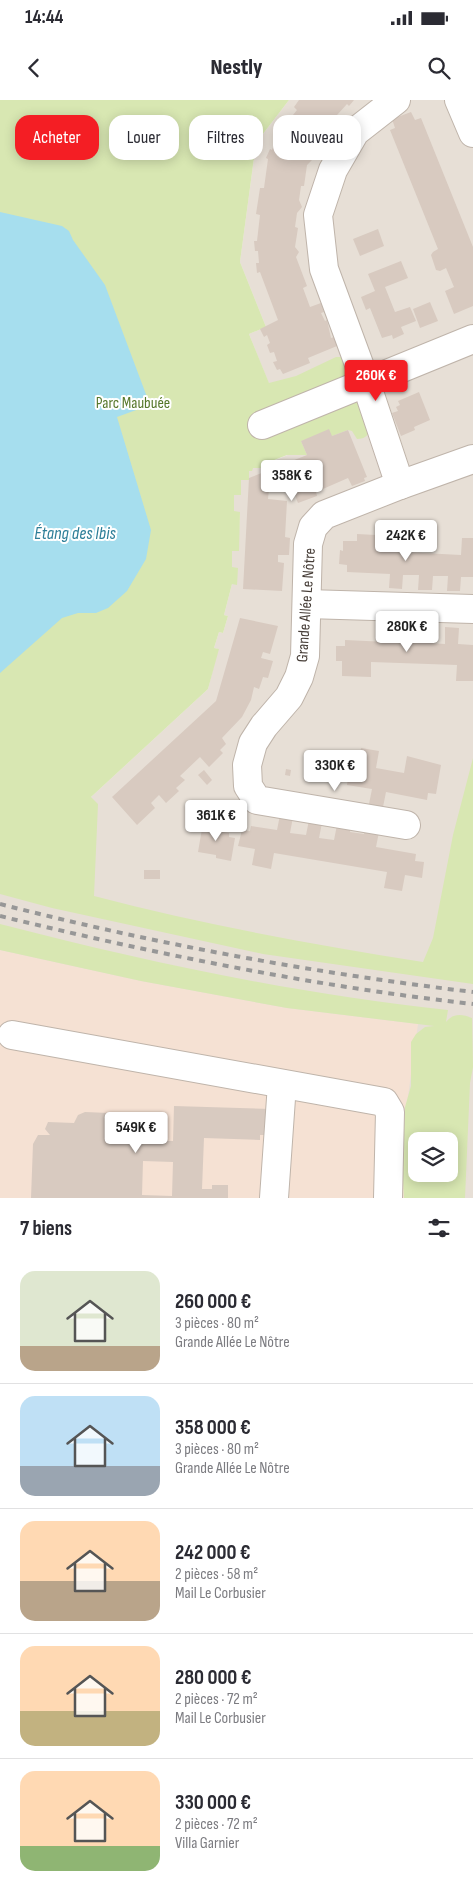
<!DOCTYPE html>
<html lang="fr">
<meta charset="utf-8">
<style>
:root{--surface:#fff;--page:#f2f2f3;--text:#2b2b33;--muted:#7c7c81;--line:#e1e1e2;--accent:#f41e24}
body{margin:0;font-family:"Sofia Sans Condensed",sans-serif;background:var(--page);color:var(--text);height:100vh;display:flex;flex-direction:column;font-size:19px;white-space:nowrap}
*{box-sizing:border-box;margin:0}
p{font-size:16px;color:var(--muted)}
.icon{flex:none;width:28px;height:28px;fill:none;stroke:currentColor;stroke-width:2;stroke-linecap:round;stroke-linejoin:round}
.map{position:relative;height:1098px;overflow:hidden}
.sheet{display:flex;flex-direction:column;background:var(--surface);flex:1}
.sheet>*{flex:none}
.top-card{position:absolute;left:15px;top:15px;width:444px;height:45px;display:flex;gap:10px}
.fabs{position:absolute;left:408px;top:1032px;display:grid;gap:10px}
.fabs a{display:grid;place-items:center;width:50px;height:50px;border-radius:10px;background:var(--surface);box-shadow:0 2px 12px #0003;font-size:25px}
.price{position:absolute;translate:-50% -42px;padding:0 11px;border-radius:5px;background:#fff;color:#222;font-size:16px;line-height:32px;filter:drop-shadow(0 1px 2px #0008)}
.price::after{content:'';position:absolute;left:50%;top:30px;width:15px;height:11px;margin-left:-8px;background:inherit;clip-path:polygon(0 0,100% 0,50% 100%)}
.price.active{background:var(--accent);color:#fff}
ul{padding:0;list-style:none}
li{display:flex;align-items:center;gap:15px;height:125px;padding:0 20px}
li+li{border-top:1px solid var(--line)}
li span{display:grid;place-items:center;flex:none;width:140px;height:100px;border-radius:15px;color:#555}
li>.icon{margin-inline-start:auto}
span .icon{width:60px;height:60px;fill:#fffc;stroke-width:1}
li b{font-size:21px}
h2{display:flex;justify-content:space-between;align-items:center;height:60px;padding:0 20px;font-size:21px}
.pill{padding:0 18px;border-radius:15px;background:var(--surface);box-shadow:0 2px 12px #0003;font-size:18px;line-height:45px}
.pill.active{background:var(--accent);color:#fff}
.status{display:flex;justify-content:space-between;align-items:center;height:35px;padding:0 25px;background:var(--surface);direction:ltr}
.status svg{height:14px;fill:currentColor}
header{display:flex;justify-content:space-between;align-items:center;height:65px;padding:0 20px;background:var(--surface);font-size:22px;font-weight:800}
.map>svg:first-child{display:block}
.residential{fill:#e7dfd6;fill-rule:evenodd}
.commercial{fill:#f5e1d3}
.green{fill:#d8e7b2;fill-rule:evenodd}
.water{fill:#a6deee}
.building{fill:#d8cac0;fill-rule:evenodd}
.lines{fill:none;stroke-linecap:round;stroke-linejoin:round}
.minor-casing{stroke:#bfb4aa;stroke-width:30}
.minor{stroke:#fff;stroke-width:28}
.rail{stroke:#979797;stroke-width:4;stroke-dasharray:6 6;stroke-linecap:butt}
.labels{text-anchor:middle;stroke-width:4;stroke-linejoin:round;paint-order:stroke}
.park-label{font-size:16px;fill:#56772b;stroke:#fff}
.street-label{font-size:16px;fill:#463d37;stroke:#fff}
.water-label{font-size:18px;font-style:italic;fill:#2d7e98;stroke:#fff}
</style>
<div class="status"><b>14:44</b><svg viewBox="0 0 49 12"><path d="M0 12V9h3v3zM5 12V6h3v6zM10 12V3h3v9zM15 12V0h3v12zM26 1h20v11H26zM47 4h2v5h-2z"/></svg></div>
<header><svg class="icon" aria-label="back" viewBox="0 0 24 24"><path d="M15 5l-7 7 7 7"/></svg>Nestly<svg class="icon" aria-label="search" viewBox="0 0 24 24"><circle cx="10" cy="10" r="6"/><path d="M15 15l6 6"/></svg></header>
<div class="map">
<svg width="473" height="1098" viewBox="0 0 473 1098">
<rect width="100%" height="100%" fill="#f3eee8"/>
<path class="residential" d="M289,0H473V1098H0V770L91,697L208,589L218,549L214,548L219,532L223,533L228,516L224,515L232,484V451H238L240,412H234V395L241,380L252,368H265L264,365L297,351L301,341L355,319L271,289L249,234L266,227L240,162L256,43ZM416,1041H449V1074H416Z"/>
<polygon class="commercial" points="0,850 141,881 287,908 418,924 405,1018 406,1098 0,1098"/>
<g class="green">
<path d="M0,0H289L256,43L240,162L266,227L249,234L269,283L296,276L336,257H343L372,327C368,335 366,339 357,339L352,331L348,330L332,336L301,341L307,355H287L264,364L265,368H253L252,371H249V380H241V395H234V411L240,412L239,451H232V467L238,468L237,485L232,484L224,515L228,516L223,533L219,532L214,548L219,549L208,589L91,697L98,704L94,796C203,825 312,844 423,862L433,838L453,735L473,658V884L263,854L52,808L0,794Z"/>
<path d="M0,824C147,862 297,894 448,910L446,922C453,913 462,914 472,918L473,967L470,983L465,1098H404L402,1065L405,1007L411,986V942L416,934L425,927L434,926L287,908L141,881L0,850ZM416,1041H449V1074H416Z"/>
</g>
<polygon class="water" points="0,112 62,126 69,131 73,140 105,185 150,305 117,317 151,430 146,459 127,491 108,508 96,513 78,513 62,518 0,573"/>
<g class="building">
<polygon points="299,0 354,0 349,6 347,4 337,15 338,20 336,23 329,25 320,36 323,40 311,55 312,60 307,65 304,86 301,86 299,100 302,107 297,113 295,127 298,128 295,147 299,152 296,157 307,186 303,188 310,207 321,203 324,212 321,213 325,221 327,220 331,238 334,237 337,246 308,258 310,263 283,274 280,269 277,270 273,262 277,261 274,252 270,253 267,245 270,243 267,235 264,237 260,229 278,220 260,172 257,173 256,163 259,163 258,151 255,151 254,141 257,141 260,115 256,114 260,88 264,88 268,59 266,58 270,49 272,50 279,30 281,30 297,10 294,7"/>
<polygon points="411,12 415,20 421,18 473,147 473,206 454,214 445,191 454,187 446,168 440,171 436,170 431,155 433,152 438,149 390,30 395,28 392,19"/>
<polygon points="378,129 384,146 360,156 353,139"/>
<polygon points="401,161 408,178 385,187 395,212 410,207 416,221 401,227 404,234 393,239 392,235 382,238 370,208 366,210 361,197 375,191 368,174"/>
<polygon points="430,202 438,221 420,228 413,209"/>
<polygon points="419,292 430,320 414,327 415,330 401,336 392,313 398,311 396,307 400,305 398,301"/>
<polygon points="329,329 332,336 348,330 367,377 364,378 365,381 352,386 348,378 316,392 317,396 298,403 294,393 269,389 268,399 287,401 285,437 290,438 289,455 278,455 278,462 284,463 282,491 243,489 249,378 307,355 301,341"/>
<polygon points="357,434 376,435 376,438 404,440 404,452 461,455 462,438 473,438 473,477 461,477 460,491 447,491 448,476 433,476 432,490 418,490 419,475 403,475 402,489 389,488 390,474 347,472 347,465 339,464 340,450 343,451 343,441 357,441"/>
<polygon points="240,518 278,526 270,554 263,552 261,558 273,561 268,578 263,577 259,589 254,587 251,600 242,617 222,638 226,644 220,650 223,653 209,667 200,657 180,676 185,680 176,688 179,691 166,703 159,695 151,703 155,708 137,725 112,697 216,601"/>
<polygon points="388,525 401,525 400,543 416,543 417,526 431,526 430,543 445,544 445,527 459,528 458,544 473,545 473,581 456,581 457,565 371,562 371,577 342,576 342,561 336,561 336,546 345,546 345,540 387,542"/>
<polygon points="361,648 379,651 376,668 404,673 407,656 441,665 436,694 428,693 427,700 386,692 383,707 369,704 372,689 347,685 348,678 339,677 342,662 358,665"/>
<polygon points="286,669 291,670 290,676 285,675"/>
<polygon points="204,670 212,680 207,685 198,675"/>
<polygon points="280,715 293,717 290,733 306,735 309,720 322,723 319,738 334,740 337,725 351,727 350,732 364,734 365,730 379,732 376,747 416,754 415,761 424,762 422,778 405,775 402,791 384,788 387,772 274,753 271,769 252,765 255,749 238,746 242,730 250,731 251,726 277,730"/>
<polygon points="203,723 226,727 224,732 229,733 229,737 235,738 231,761 216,758 216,755 198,752"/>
<rect x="144" y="770" width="16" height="9"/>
<path d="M174,1006L271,1009L266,1035H260V1040L204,1038L202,1089H212V1085H228V1098H31L33,1044L38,1035H50L45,1029L48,1022L74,1023L78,1015L85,1012L133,1014L141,1020L144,1026V1040L173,1041ZM143,1061L173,1062L172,1096L142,1095Z"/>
</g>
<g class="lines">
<g class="minor-casing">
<g id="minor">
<polyline points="396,0 355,32 333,70 318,115 324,169 366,283 400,385 324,415 313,427 308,444 305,556 299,577 289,597 264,626 253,643 247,665 248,686 257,700 406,725"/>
<polyline points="459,0 473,33"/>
<polyline points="262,325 473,239"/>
<polyline points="400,385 473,359"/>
<polyline points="307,504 473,509"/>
<polyline points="12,935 384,1002 390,1012 388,1098"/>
<polyline points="274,1098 282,984"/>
</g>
</g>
<use href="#minor" class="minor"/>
<g class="rail">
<path d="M0,804C155,844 314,873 473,892"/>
<path d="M0,816C156,854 313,886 473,904"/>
</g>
</g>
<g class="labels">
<g class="park-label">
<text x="133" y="308">Parc Maubuée</text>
</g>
<g class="street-label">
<text transform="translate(305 505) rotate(-86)" y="6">Grande Allée Le Nôtre</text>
</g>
<g class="water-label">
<text x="75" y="439">Étang des Ibis</text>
</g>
</g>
</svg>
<div class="fabs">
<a><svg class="icon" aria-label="layers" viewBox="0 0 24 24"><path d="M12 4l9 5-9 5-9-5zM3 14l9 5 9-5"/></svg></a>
</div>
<b class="price active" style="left:376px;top:302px">260K €</b>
<b class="price" style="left:292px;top:402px">358K €</b>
<b class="price" style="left:406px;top:462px">242K €</b>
<b class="price" style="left:407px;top:553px">280K €</b>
<b class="price" style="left:335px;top:692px">330K €</b>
<b class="price" style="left:216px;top:742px">361K €</b>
<b class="price" style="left:136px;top:1054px">549K €</b>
<div class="top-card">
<a class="pill active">Acheter</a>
<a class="pill">Louer</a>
<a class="pill">Filtres</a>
<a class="pill">Nouveau</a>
</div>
</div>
<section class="sheet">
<h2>7 biens<svg class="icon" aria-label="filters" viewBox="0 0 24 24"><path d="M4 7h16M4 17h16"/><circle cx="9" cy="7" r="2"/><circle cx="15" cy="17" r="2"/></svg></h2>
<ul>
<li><span style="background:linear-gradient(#dfe7d0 75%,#b9a48a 0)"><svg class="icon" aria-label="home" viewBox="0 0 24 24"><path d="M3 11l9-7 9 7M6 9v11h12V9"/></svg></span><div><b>260 000 €</b><p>3 pièces · 80 m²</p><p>Grande Allée Le Nôtre</p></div></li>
<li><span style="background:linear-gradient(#bfe0f5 70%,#9aa5b1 0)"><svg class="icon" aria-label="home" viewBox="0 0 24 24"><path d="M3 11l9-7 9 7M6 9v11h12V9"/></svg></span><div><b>358 000 €</b><p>3 pièces · 80 m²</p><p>Grande Allée Le Nôtre</p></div></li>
<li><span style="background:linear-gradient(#ffd9b3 60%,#b9a48a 0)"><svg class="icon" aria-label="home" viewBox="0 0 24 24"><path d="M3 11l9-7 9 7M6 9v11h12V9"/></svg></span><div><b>242 000 €</b><p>2 pièces · 58 m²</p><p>Mail Le Corbusier</p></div></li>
<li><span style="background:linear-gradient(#ffd9b3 65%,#c2b280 0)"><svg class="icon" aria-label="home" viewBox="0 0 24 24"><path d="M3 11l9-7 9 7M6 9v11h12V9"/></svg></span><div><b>280 000 €</b><p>2 pièces · 72 m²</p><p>Mail Le Corbusier</p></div></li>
<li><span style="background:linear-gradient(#ffd9b3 75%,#8fb573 0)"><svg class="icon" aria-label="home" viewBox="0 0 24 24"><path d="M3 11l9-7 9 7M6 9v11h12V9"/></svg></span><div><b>330 000 €</b><p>2 pièces · 72 m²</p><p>Villa Garnier</p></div></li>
</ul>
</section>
